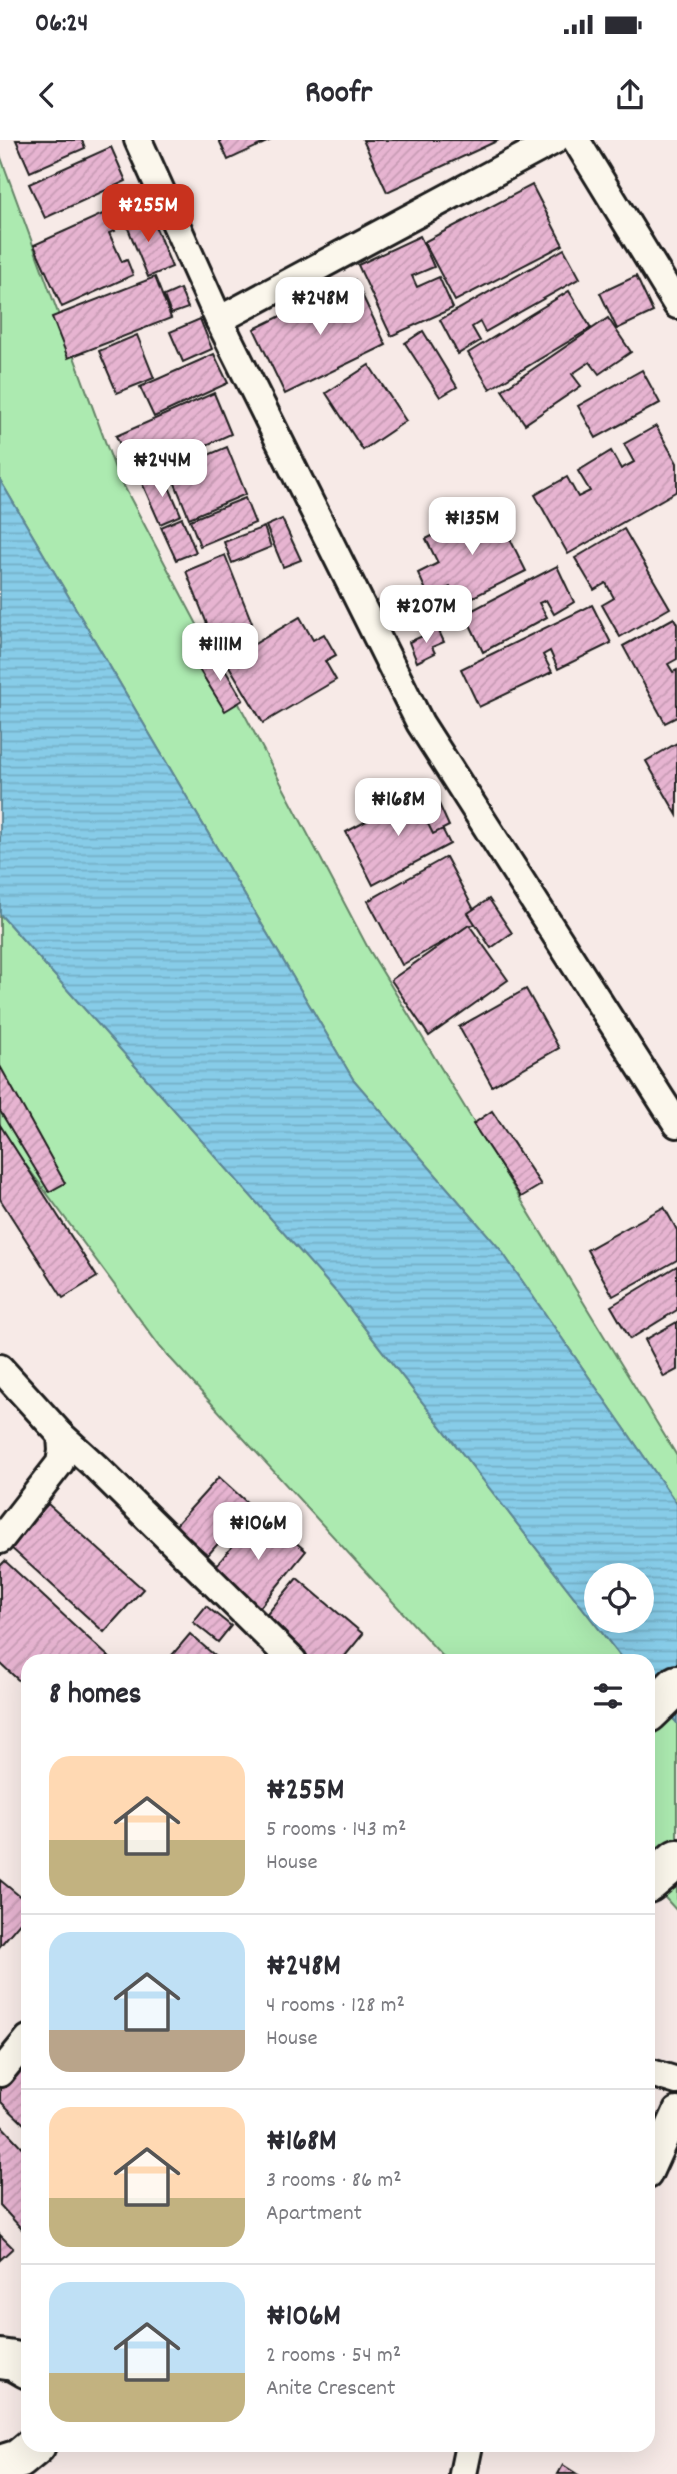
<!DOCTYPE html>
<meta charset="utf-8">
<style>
:root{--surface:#fff;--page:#f7f7f7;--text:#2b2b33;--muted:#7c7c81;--line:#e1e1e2;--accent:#c8321e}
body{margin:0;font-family:Dekko,sans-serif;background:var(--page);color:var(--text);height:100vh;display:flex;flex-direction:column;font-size:26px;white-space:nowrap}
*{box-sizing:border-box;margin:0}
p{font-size:23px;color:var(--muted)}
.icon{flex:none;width:38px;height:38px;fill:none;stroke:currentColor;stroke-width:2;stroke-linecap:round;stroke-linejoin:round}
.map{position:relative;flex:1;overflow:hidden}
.drawer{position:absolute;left:21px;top:1514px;width:634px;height:798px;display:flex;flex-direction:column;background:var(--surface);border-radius:21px;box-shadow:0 7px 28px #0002}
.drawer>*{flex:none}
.controls{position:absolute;left:584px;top:1423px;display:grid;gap:14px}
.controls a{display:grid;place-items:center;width:70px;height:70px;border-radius:50%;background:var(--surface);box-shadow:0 7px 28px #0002;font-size:35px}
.price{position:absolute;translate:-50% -60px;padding:0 16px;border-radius:14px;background:#fff;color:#222;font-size:23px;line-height:46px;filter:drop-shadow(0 2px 4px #0008)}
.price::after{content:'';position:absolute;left:50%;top:42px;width:21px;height:16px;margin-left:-10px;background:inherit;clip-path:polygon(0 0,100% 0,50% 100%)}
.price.on{background:var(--accent);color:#fff}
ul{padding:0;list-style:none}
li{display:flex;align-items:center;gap:21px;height:175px;padding:0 28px}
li+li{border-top:2px solid var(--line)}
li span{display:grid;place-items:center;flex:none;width:196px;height:140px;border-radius:21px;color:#555}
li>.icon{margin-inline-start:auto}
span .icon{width:84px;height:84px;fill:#fffc;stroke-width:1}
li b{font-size:30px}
h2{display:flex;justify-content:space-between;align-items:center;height:84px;padding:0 28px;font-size:30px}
.status{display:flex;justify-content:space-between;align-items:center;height:49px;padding:0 35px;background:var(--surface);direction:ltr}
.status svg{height:19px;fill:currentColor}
header{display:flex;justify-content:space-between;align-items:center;height:91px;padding:0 28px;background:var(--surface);font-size:32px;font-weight:800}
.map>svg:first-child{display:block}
.grass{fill:#aceab0;stroke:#648366;stroke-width:2}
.water{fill:url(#water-rules);stroke:#5c8696;stroke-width:2;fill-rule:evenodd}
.building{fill:url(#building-hatch);stroke:#1c1c1c;stroke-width:2}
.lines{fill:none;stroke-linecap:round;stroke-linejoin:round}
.minor-casing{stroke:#1c1c1c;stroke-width:32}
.primary-casing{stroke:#1c1c1c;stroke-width:44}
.minor{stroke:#fbf7ec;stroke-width:26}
.primary{stroke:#fbf7ec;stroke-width:38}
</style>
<div class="status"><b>06:24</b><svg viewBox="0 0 49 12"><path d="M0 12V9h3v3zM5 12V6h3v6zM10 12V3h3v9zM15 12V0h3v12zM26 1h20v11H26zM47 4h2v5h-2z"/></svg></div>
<header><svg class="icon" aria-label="back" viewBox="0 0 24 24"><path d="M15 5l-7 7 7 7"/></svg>Roofr<svg class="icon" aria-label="share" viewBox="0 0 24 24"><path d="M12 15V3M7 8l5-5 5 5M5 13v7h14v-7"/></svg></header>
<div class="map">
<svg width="677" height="2334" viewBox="0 0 677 2334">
<defs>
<pattern id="water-rules" width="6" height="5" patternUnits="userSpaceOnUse" patternTransform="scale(1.75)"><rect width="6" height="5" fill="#87cce8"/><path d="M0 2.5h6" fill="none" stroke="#74afc6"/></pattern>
<pattern id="building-hatch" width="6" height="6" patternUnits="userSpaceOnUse" patternTransform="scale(1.75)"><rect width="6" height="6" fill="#e7b4d1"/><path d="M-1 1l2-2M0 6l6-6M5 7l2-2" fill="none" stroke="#c69ab3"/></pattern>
</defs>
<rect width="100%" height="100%" fill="#f7eae7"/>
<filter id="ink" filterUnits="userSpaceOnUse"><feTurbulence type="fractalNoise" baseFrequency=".0143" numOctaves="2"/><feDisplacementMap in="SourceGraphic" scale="14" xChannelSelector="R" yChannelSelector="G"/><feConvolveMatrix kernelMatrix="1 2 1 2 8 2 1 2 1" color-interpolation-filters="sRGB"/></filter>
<g filter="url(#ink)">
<g class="grass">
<polygon points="0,15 116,331 368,808 677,1316 677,1364 500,1109 353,939 0,340"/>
<polygon points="0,774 338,1154 624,1521 447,1521 161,1208 0,990"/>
<polygon points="648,1551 677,1583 677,1771 648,1739"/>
</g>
<path class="water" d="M0,340L353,939L500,1109L677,1364V1583L648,1551V1521H624L338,1154L0,774ZM597,1435H642V1480H597Z"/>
<g class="building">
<polygon points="16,0 82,0 85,8 30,32"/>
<polygon points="219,0 271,0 228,20"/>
<polygon points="363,0 499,0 387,52"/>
<polygon points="111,7 126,41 45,78 29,44"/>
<polygon points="532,45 563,105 455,161 424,102"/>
<polygon points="149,71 172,127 148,137 125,81"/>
<polygon points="107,72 115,91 109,93 122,122 127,120 133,135 62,167 34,105"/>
<polygon points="420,96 434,127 412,136 417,147 439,137 453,168 391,196 358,125"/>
<polygon points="564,109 580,138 485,192 480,182 472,187 480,201 458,214 440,180"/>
<polygon points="636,136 653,172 617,189 600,153"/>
<polygon points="155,137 171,178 68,218 52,177"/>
<polygon points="355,140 386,205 285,254 254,189"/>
<polygon points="180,149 188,168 171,174 164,156"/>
<polygon points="569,151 591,188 490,249 468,213"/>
<polygon points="608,178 631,212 599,234 590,222 572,234 581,246 525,284 502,250"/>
<polygon points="200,179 212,209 183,222 170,192"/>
<polygon points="423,191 457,247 440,257 405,203"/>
<polygon points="137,195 154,238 117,253 99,211"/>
<polygon points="214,214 228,243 154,277 140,247"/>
<polygon points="369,225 406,281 363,310 326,253"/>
<polygon points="642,230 660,263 596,298 578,266"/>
<polygon points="214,253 231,294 135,337 116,296"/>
<polygon points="656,286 677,323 677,351 568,414 535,355 567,337 578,357 590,351 578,331 611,311 621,329 634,322 624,304"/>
<polygon points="227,307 246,354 189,378 170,331"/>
<polygon points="163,333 181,375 160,384 142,343"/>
<polygon points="245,358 255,383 200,406 190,380"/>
<polygon points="493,365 526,431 459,464 450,447 429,457 418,433 438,423 426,399"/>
<polygon points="182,378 196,412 176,420 161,387"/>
<polygon points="282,379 301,420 283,427 266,386"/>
<polygon points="264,387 271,407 232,423 224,402"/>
<polygon points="624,389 670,468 620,497 602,465 614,458 606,443 594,450 575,418"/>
<polygon points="225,415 252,483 213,499 186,431"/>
<polygon points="557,426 574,462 554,474 546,460 539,463 547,477 483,512 465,474"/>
<polygon points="592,465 611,503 558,529 550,511 543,515 552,532 479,567 461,529"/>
<polygon points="300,477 313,500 324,494 336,515 325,521 336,540 263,583 226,521"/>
<polygon points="674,478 677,484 677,519 668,524 673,532 677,530 677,577 665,583 623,506"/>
<polygon points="438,489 444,502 432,507 435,513 417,522 409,502"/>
<polygon points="216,515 243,560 225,571 197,526"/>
<polygon points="677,603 677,675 646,621"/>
<polygon points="423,651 450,704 373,745 346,692"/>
<polygon points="439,664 449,686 433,694 422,672"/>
<polygon points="446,717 480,781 402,825 368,761"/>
<polygon points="489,759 512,793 491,808 468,773"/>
<polygon points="469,785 508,840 429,896 391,840"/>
<polygon points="526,849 559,908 492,946 459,887"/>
<polygon points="0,926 65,1043 49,1052 0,971"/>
<polygon points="492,971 541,1045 521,1057 473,984"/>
<polygon points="0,985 97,1137 63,1158 0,1059"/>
<polygon points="664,1067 677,1090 677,1120 613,1156 587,1110"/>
<polygon points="677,1126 677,1170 630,1199 611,1166"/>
<polygon points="677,1182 677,1230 664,1237 645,1200"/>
<polygon points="219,1337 251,1366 208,1415 175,1386"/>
<polygon points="48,1364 143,1449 104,1492 10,1407"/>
<polygon points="260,1373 306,1411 257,1471 211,1432"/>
<polygon points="5,1421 111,1519 109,1521 28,1521 28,1549 0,1523 0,1426"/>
<polygon points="297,1438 363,1494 341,1521 313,1521 263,1479"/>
<polygon points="206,1466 231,1486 218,1502 193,1482"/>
<polygon points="190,1494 221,1521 167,1521"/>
<polygon points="0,1740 28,1763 28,1773 0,1806"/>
<polygon points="28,1918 28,1984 26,1986 0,1961 0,1946"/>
<polygon points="0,1984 28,2014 28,2096 0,2065"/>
<polygon points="0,2095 13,2108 0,2120"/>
<polygon points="563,2325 577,2334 558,2334"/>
</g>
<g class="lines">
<g class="minor-casing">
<g id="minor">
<polyline points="138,0 219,180 420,583 677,984"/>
<polyline points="576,0 677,165"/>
<polyline points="219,180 555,0"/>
<polyline points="0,1228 61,1295 62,1311 60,1323 0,1400"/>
<polyline points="61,1295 95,1326 293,1521"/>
<polyline points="648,1932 677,1941"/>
<polyline points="0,1933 28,1899"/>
<polyline points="648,2035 677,1971"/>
<polyline points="463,2334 469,2305"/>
</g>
</g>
<g class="primary-casing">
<g id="primary">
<polyline points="648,1573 677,1545"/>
<polyline points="648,1743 677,1719"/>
<polyline points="0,2219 14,2221 28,2229"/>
<polyline points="0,2325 19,2319 36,2305"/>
</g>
</g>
<use href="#minor" class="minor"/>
<use href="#primary" class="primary"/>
</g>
</g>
</svg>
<div class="controls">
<a><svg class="icon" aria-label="locate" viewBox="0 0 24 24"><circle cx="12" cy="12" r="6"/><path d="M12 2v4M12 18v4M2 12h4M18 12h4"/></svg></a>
</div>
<b class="price on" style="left:148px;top:104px">₦255M</b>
<b class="price" style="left:320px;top:197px">₦248M</b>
<b class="price" style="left:162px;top:359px">₦244M</b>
<b class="price" style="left:472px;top:417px">₦135M</b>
<b class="price" style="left:426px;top:505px">₦207M</b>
<b class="price" style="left:220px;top:543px">₦111M</b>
<b class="price" style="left:398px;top:698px">₦168M</b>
<b class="price" style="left:258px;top:1422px">₦106M</b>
<section class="drawer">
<h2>8 homes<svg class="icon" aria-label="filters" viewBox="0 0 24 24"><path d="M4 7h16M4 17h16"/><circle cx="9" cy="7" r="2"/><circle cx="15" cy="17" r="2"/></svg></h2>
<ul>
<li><span style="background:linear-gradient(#ffd9b3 60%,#c2b280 0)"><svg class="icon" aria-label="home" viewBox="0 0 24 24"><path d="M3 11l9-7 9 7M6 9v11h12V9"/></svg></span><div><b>₦255M</b><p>5 rooms · 143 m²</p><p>House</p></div></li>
<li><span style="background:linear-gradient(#bfe0f5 70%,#b9a48a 0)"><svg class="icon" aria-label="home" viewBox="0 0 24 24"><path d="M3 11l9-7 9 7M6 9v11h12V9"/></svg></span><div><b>₦248M</b><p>4 rooms · 128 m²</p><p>House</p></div></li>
<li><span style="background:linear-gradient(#ffd9b3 65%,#c2b280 0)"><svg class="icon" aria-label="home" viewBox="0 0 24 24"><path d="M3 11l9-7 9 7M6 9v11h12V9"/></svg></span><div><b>₦168M</b><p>3 rooms · 86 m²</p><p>Apartment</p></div></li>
<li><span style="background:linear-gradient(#bfe0f5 65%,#c2b280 0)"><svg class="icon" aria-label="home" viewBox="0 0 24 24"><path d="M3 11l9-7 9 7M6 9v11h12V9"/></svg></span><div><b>₦106M</b><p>2 rooms · 54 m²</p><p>Anite Crescent</p></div></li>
</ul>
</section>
</div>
